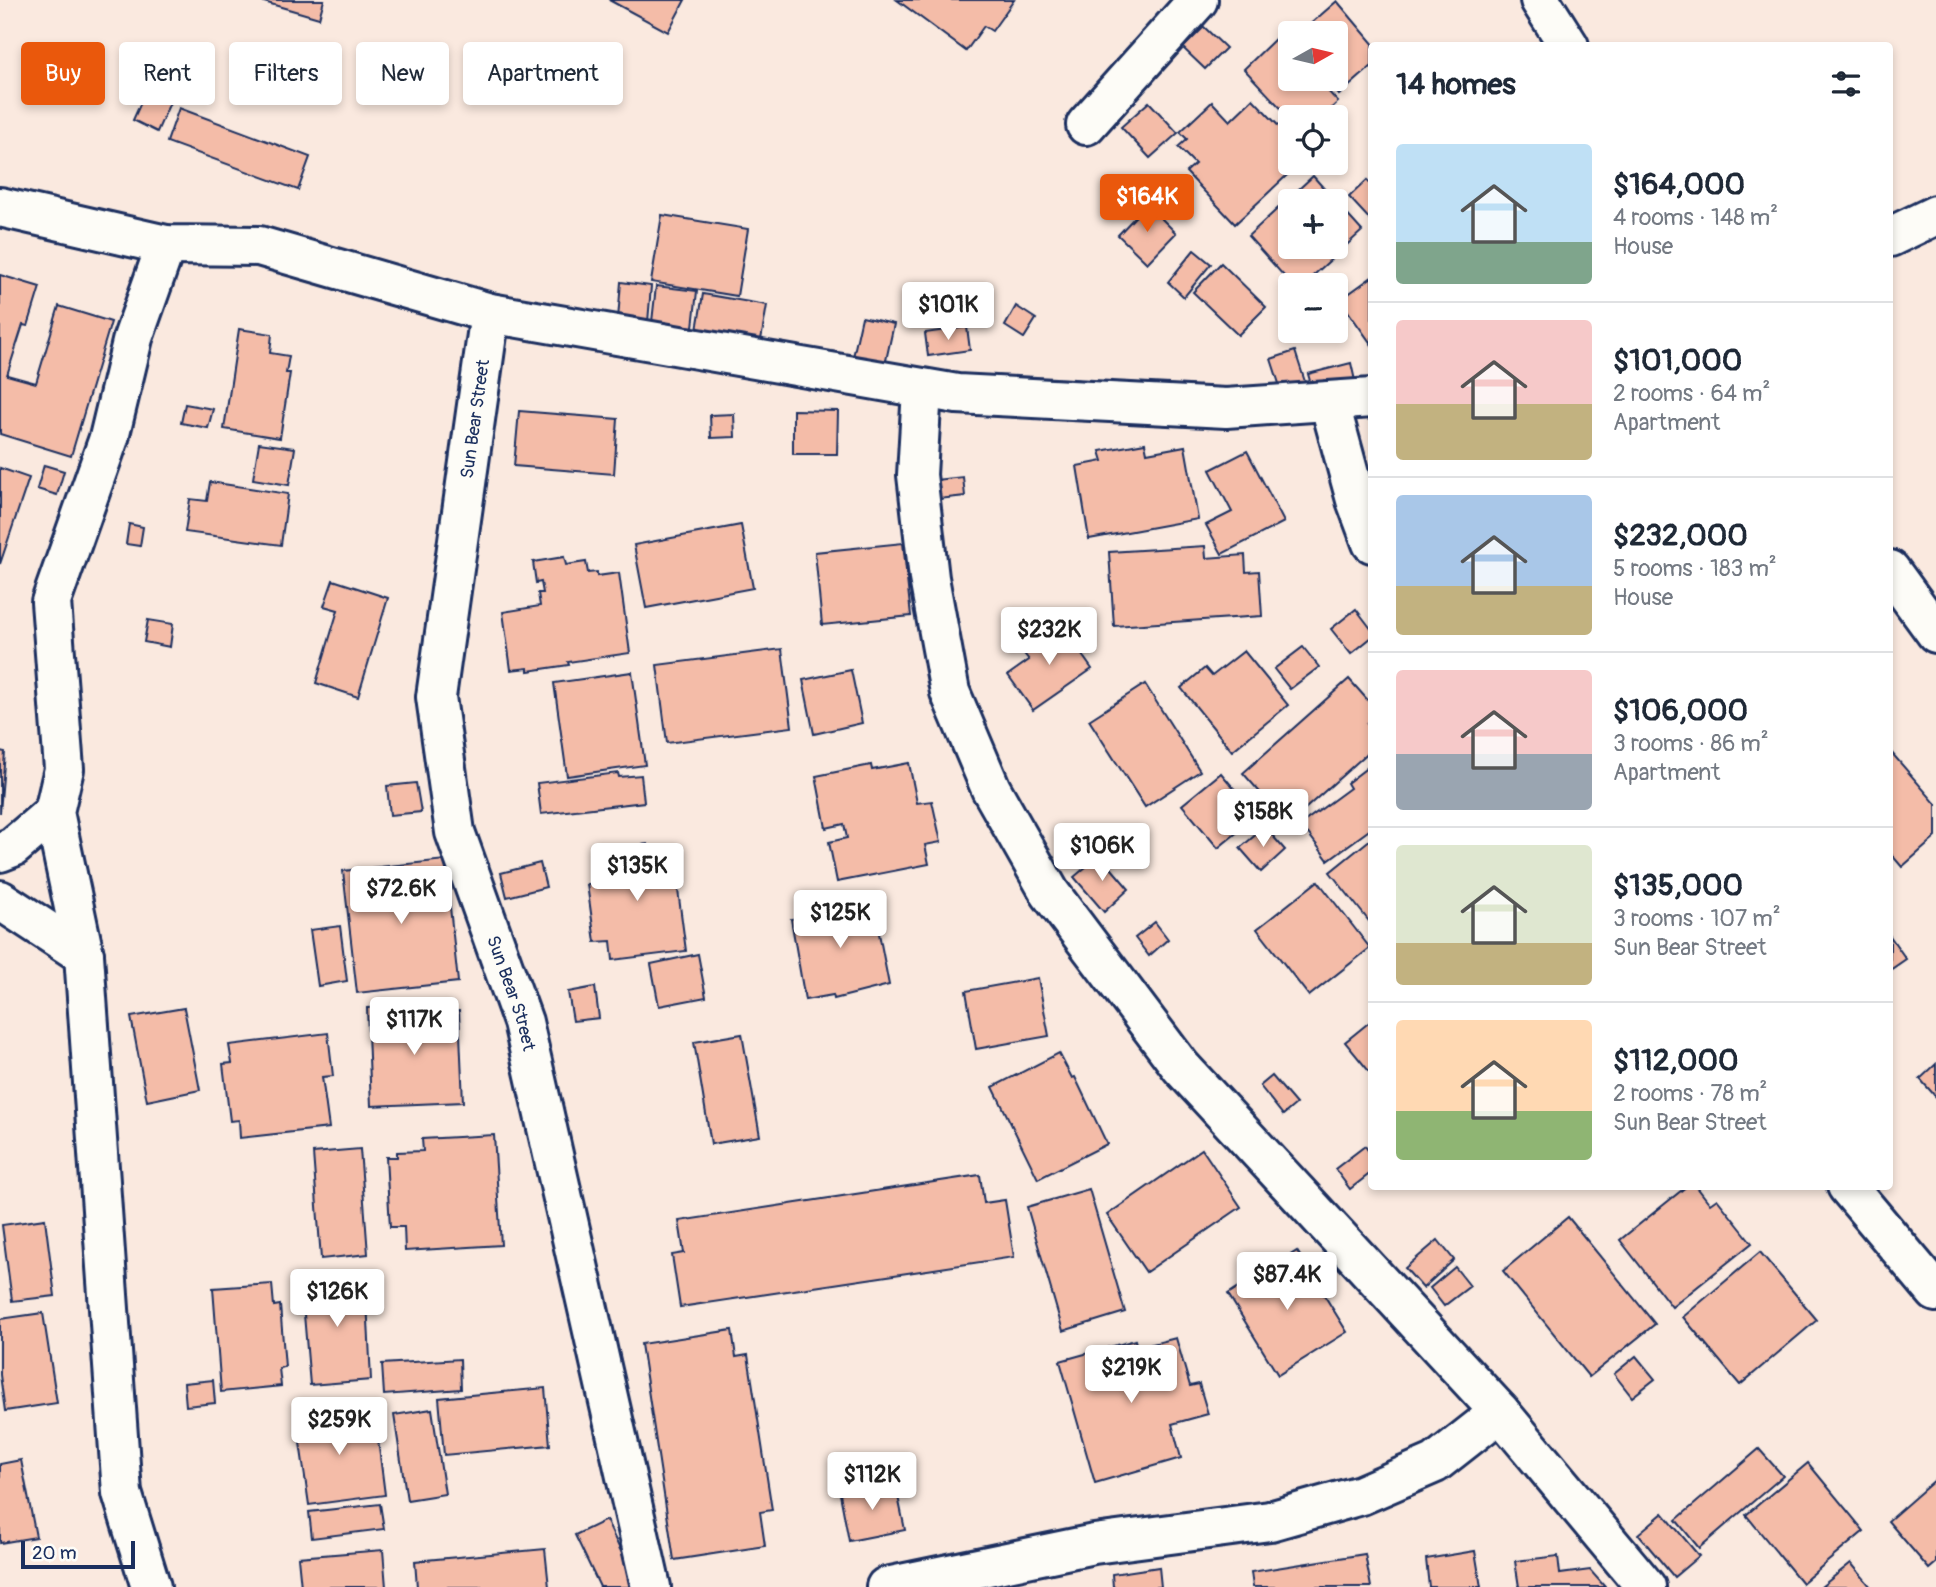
<!DOCTYPE html>
<meta charset="utf-8">
<style>
:root{--surface:#fff;--page:#f6f6f7;--text:#1f2937;--muted:#747a83;--line:#e0e1e3;--accent:#ea580c}
body{margin:0;font-family:Pangolin,sans-serif;background:var(--page);color:var(--text);height:100vh;display:flex;flex-direction:column;font-size:26px;white-space:nowrap}
*{box-sizing:border-box;margin:0}
p{font-size:23px;color:var(--muted)}
.icon{flex:none;width:38px;height:38px;fill:none;stroke:currentColor;stroke-width:2;stroke-linecap:round;stroke-linejoin:round}
.map{position:relative;flex:1;overflow:hidden}
.side{position:absolute;left:1368px;top:42px;width:525px;height:1148px;display:flex;flex-direction:column;background:var(--surface);border-radius:7px;box-shadow:0 4px 10px #0003}
.side>*{flex:none}
.banner{position:absolute;left:21px;top:42px;width:665px;height:63px;display:flex;gap:14px}
.needle{width:46px;rotate:82deg}
.tools{position:absolute;left:1278px;top:21px;display:grid;gap:14px}
.tools a{display:grid;place-items:center;width:70px;height:70px;border-radius:7px;background:var(--surface);box-shadow:0 4px 10px #0003;font-size:35px}
.scale{position:absolute;left:21px;bottom:18px;width:114px;box-sizing:border-box;padding-left:7px;border:4px solid #1b2f5e;border-top:0;font-size:19px;line-height:24px;white-space:nowrap;color:#1b2f5e;-webkit-text-stroke:5px #fdfcf7;paint-order:stroke}
.price{position:absolute;translate:-50% -60px;padding:0 16px;border-radius:7px;background:#fff;color:#222;font-size:23px;line-height:46px;filter:drop-shadow(0 2px 4px #0008)}
.price::after{content:'';position:absolute;left:50%;top:42px;width:21px;height:16px;margin-left:-10px;background:inherit;clip-path:polygon(0 0,100% 0,50% 100%)}
.price.on{background:var(--accent);color:#fff}
ul{padding:0;list-style:none}
li{display:flex;align-items:center;gap:21px;height:175px;padding:0 28px}
li+li{border-top:2px solid var(--line)}
li span{display:grid;place-items:center;flex:none;width:196px;height:140px;border-radius:7px;color:#555}
li>.icon{margin-inline-start:auto}
span .icon{width:84px;height:84px;fill:#fffc;stroke-width:1}
li b{font-size:30px}
h2{display:flex;justify-content:space-between;align-items:center;height:84px;padding:0 28px;font-size:30px}
.tag{padding:0 24px;border-radius:7px;background:var(--surface);box-shadow:0 4px 10px #0003;font-size:24px;line-height:63px}
.tag.on{background:var(--accent);color:#fff}
.map>svg:first-child{display:block}
.building{fill:#f4bca8;stroke:#1b2f5e;stroke-width:2}
.lines{fill:none;stroke-linecap:round;stroke-linejoin:round}
.minor-casing{stroke:#1b2f5e;stroke-width:44}
.minor{stroke:#fdfcf7;stroke-width:38}
.labels{text-anchor:middle;stroke-width:6;stroke-linejoin:round;paint-order:stroke}
.street-label{font-size:18px;fill:#1b2f5e;stroke:#fdfcf7}
</style>
<div class="map">
<svg width="1936" height="1587" viewBox="0 0 1936 1587">
<rect width="100%" height="100%" fill="#fae9df"/>
<filter id="ink" filterUnits="userSpaceOnUse"><feTurbulence type="fractalNoise" baseFrequency=".0143" numOctaves="2"/><feDisplacementMap in="SourceGraphic" scale="14" xChannelSelector="R" yChannelSelector="G"/><feConvolveMatrix kernelMatrix="1 2 1 2 8 2 1 2 1" color-interpolation-filters="sRGB"/></filter>
<g filter="url(#ink)">
<g class="building">
<polygon points="257,0 324,0 319,18"/>
<polygon points="609,0 685,0 668,32"/>
<polygon points="897,0 1014,0 992,31 984,26 966,51"/>
<polygon points="1337,1 1375,46 1372,46 1372,66 1339,95 1326,79 1335,79 1335,33 1300,33"/>
<polygon points="1204,27 1226,48 1205,69 1183,48"/>
<polygon points="1277,37 1290,50 1290,79 1317,79 1338,102 1322,117 1290,118 1244,69"/>
<polygon points="151,80 175,91 157,132 133,120"/>
<polygon points="1253,99 1290,138 1290,163 1300,163 1235,224 1186,172 1195,164 1178,147 1187,139 1180,132 1212,102 1230,121"/>
<polygon points="1149,102 1178,133 1150,158 1121,127"/>
<polygon points="179,108 310,157 298,190 167,142"/>
<polygon points="1313,176 1335,201 1290,201 1290,247 1335,247 1335,201 1362,231 1303,285 1292,285 1248,236"/>
<polygon points="1367,180 1372,186 1372,222 1349,197"/>
<polygon points="1147,204 1176,233 1147,263 1118,235"/>
<polygon points="662,215 748,229 737,296 651,282"/>
<polygon points="1194,250 1211,264 1184,297 1168,282"/>
<polygon points="1221,263 1266,307 1238,335 1193,292"/>
<polygon points="0,275 40,287 28,326 23,325 7,375 36,383 59,306 111,322 71,456 0,434"/>
<polygon points="1372,277 1372,345 1340,300"/>
<polygon points="621,282 651,286 648,322 618,319"/>
<polygon points="656,286 697,291 693,327 652,322"/>
<polygon points="703,294 767,305 761,340 697,330"/>
<polygon points="1016,306 1036,319 1024,338 1005,326"/>
<polygon points="862,317 894,324 885,365 853,357"/>
<polygon points="967,327 970,350 928,356 925,333"/>
<polygon points="239,329 272,334 270,353 289,356 286,373 290,373 280,438 224,429"/>
<polygon points="1295,351 1309,394 1285,402 1271,359"/>
<polygon points="1351,363 1356,385 1314,395 1308,374"/>
<polygon points="185,404 213,409 208,428 181,423"/>
<polygon points="793,410 838,411 837,454 793,454"/>
<polygon points="519,411 618,419 614,474 514,466"/>
<polygon points="734,414 735,437 711,438 710,415"/>
<polygon points="259,443 295,448 289,485 253,479"/>
<polygon points="1145,443 1147,453 1185,446 1198,519 1089,539 1077,466 1103,461 1100,451"/>
<polygon points="1247,451 1284,522 1222,554 1206,525 1232,512 1210,470"/>
<polygon points="44,465 64,471 57,495 37,489"/>
<polygon points="0,468 29,478 0,564"/>
<polygon points="963,477 965,496 939,499 936,480"/>
<polygon points="210,482 288,494 281,545 185,532 190,499 207,501"/>
<polygon points="129,524 143,527 140,546 126,544"/>
<polygon points="741,525 753,588 646,608 634,545"/>
<polygon points="903,543 911,616 822,625 815,552"/>
<polygon points="1205,546 1206,558 1245,555 1246,572 1259,571 1262,616 1114,626 1109,552"/>
<polygon points="564,557 566,565 586,562 588,573 597,572 597,576 619,573 630,653 568,662 569,665 528,671 528,668 511,670 503,612 540,606 538,593 543,593 541,582 536,583 533,562"/>
<polygon points="333,580 388,598 358,697 316,683 338,610 324,606"/>
<polygon points="1356,609 1372,630 1372,637 1351,654 1331,629"/>
<polygon points="148,620 173,624 170,647 144,642"/>
<polygon points="1060,624 1092,669 1033,710 1008,675 1029,660 1022,651"/>
<polygon points="1303,647 1319,667 1290,689 1274,669"/>
<polygon points="782,649 792,727 667,743 657,665"/>
<polygon points="1244,651 1288,705 1232,751 1181,688 1205,668 1212,676"/>
<polygon points="851,670 862,723 814,734 803,680"/>
<polygon points="632,672 645,765 567,776 554,683"/>
<polygon points="1349,679 1372,705 1372,719 1367,723 1372,729 1372,749 1288,824 1243,773"/>
<polygon points="1145,684 1200,771 1145,807 1089,720"/>
<polygon points="0,751 5,752 0,813"/>
<polygon points="1890,751 1936,804 1936,837 1902,867 1890,853"/>
<polygon points="909,763 917,803 932,801 941,842 925,845 929,864 837,882 829,842 847,838 844,824 826,828 816,776 871,765 872,770"/>
<polygon points="1368,767 1372,772 1372,828 1328,860 1301,824 1350,788 1347,783"/>
<polygon points="618,773 619,777 641,775 644,802 541,814 537,783"/>
<polygon points="1221,773 1257,816 1218,848 1182,805"/>
<polygon points="416,783 421,812 390,815 387,786"/>
<polygon points="1265,827 1285,850 1261,872 1240,848"/>
<polygon points="1372,838 1372,925 1330,872"/>
<polygon points="648,844 649,855 673,852 686,951 613,960 611,941 595,942 587,884 604,882 599,850"/>
<polygon points="1100,855 1129,889 1104,912 1074,877"/>
<polygon points="445,860 458,982 357,993 343,871"/>
<polygon points="540,863 546,887 507,897 501,873"/>
<polygon points="1318,881 1370,948 1309,996 1257,929"/>
<polygon points="872,897 889,985 834,999 833,995 805,1000 791,919 811,916 810,908"/>
<polygon points="1155,922 1168,939 1149,956 1135,938"/>
<polygon points="340,926 347,981 318,986 310,930"/>
<polygon points="1890,936 1906,959 1890,970"/>
<polygon points="698,954 706,997 659,1006 651,964"/>
<polygon points="1038,978 1049,1036 976,1049 966,991"/>
<polygon points="595,987 599,1018 573,1021 568,992"/>
<polygon points="413,1006 414,1013 459,1011 463,1102 371,1106 367,1008"/>
<polygon points="184,1008 200,1090 147,1101 131,1017"/>
<polygon points="1372,1020 1372,1075 1345,1042"/>
<polygon points="328,1033 333,1076 322,1077 329,1128 240,1138 239,1120 230,1121 223,1064 232,1063 229,1045"/>
<polygon points="742,1034 760,1136 711,1144 694,1042"/>
<polygon points="1059,1053 1072,1078 1075,1077 1107,1144 1038,1179 993,1087"/>
<polygon points="1936,1064 1936,1097 1920,1079"/>
<polygon points="1272,1076 1296,1104 1283,1115 1260,1086"/>
<polygon points="494,1135 501,1245 405,1251 404,1227 390,1227 386,1157 397,1157 397,1152 423,1151 422,1139"/>
<polygon points="1365,1146 1372,1156 1372,1172 1350,1189 1335,1169"/>
<polygon points="360,1149 368,1254 321,1259 313,1153"/>
<polygon points="1202,1149 1241,1207 1146,1272 1107,1215"/>
<polygon points="980,1175 984,1203 1005,1200 1014,1257 680,1307 672,1255 684,1253 679,1221"/>
<polygon points="1687,1186 1696,1186 1710,1204 1717,1199 1752,1243 1672,1307 1620,1240"/>
<polygon points="1089,1189 1125,1312 1063,1331 1027,1207"/>
<polygon points="1568,1217 1655,1324 1589,1377 1503,1271"/>
<polygon points="45,1219 55,1296 12,1301 2,1225"/>
<polygon points="1438,1240 1454,1260 1423,1288 1405,1268"/>
<polygon points="1297,1251 1347,1332 1278,1375 1228,1294 1245,1283 1242,1280 1274,1260 1276,1264"/>
<polygon points="1760,1252 1817,1320 1740,1385 1683,1317"/>
<polygon points="1455,1267 1470,1286 1444,1306 1430,1288"/>
<polygon points="363,1274 364,1301 367,1300 371,1380 310,1385 301,1279"/>
<polygon points="272,1284 274,1306 280,1305 285,1367 279,1368 281,1386 221,1392 213,1288"/>
<polygon points="43,1313 57,1403 5,1411 0,1375 0,1319"/>
<polygon points="732,1330 736,1357 748,1355 772,1510 760,1512 765,1546 674,1560 641,1344"/>
<polygon points="1176,1338 1190,1386 1199,1384 1208,1414 1172,1424 1181,1458 1095,1483 1060,1361 1135,1340 1137,1348"/>
<polygon points="1636,1356 1655,1379 1632,1397 1614,1374"/>
<polygon points="460,1359 461,1389 384,1395 382,1364"/>
<polygon points="213,1380 215,1403 186,1406 184,1383"/>
<polygon points="545,1388 550,1445 444,1455 439,1398"/>
<polygon points="323,1404 325,1422 375,1416 385,1495 309,1505 295,1408"/>
<polygon points="432,1409 445,1494 407,1500 394,1415"/>
<polygon points="1759,1449 1783,1476 1699,1548 1676,1520"/>
<polygon points="21,1460 36,1537 0,1543 0,1464"/>
<polygon points="1808,1463 1864,1531 1802,1583 1746,1515"/>
<polygon points="1936,1479 1936,1563 1929,1569 1888,1521"/>
<polygon points="895,1482 905,1530 849,1541 840,1494"/>
<polygon points="380,1504 384,1529 312,1538 309,1512"/>
<polygon points="1663,1513 1699,1556 1674,1577 1638,1534"/>
<polygon points="606,1520 638,1587 600,1587 575,1535"/>
<polygon points="545,1549 549,1587 417,1587 415,1561"/>
<polygon points="383,1550 386,1587 301,1587 298,1557"/>
<polygon points="1475,1551 1481,1587 1429,1587 1426,1559"/>
<polygon points="1365,1554 1371,1587 1253,1587 1251,1572"/>
<polygon points="1558,1556 1560,1574 1590,1570 1605,1587 1519,1587 1515,1561"/>
<polygon points="1851,1563 1871,1587 1821,1587"/>
<polygon points="1159,1567 1161,1587 1113,1587 1112,1574"/>
</g>
<g class="lines">
<g class="minor-casing">
<g id="minor">
<polyline points="1540,0 1569,46"/>
<polyline points="1086,125 1198,0"/>
<polyline points="0,207 166,245 259,246 490,313 957,394 1226,408 1372,398"/>
<polyline points="1890,237 1936,215"/>
<path id="s1" d="M490,313L436,697L455,832L523,1022L651,1587"/>
<polyline points="922,389 917,475 929,578 950,692 991,789 1050,893 1181,1067 1500,1412 1646,1587"/>
<polyline points="1329,401 1356,500 1372,543"/>
<polyline points="1890,570 1936,633"/>
<polyline points="0,852 13,847 54,812"/>
<polyline points="0,900 84,955"/>
<polyline points="1847,1186 1936,1292"/>
<polyline points="151,1587 122,1493 84,955 54,812 64,769 51,602 109,438 133,338 166,245"/>
<polyline points="886,1587 1094,1544 1270,1521 1361,1495 1435,1463 1500,1412"/>
</g>
</g>
<use href="#minor" class="minor"/>
</g>
</g>
<g class="labels">
<g class="street-label">
<text transform="translate(475 419) rotate(-82)" y="6">Sun Bear Street</text>
<text dy="6" stroke="none"><textPath href="#s1" startOffset="695">Sun Bear Street</textPath></text>
</g>
</g>
</svg>
<div class="tools">
<a><svg class="needle" viewBox="-14 -14 28 28"><path d="M0-13l5 13h-10z" fill="#e53935"/><path d="M0 13l5-13h-10z" fill="#747a83"/></svg></a>
<a><svg class="icon" aria-label="locate" viewBox="0 0 24 24"><circle cx="12" cy="12" r="6"/><path d="M12 2v4M12 18v4M2 12h4M18 12h4"/></svg></a>
<a>+</a>
<a>−</a>
</div>
<div class="scale">20 m</div>
<b class="price on" style="left:1147px;top:234px">$164K</b>
<b class="price" style="left:948px;top:342px">$101K</b>
<b class="price" style="left:1049px;top:667px">$232K</b>
<b class="price" style="left:1263px;top:849px">$158K</b>
<b class="price" style="left:1102px;top:883px">$106K</b>
<b class="price" style="left:637px;top:903px">$135K</b>
<b class="price" style="left:401px;top:926px">$72.6K</b>
<b class="price" style="left:840px;top:950px">$125K</b>
<b class="price" style="left:414px;top:1057px">$117K</b>
<b class="price" style="left:1287px;top:1312px">$87.4K</b>
<b class="price" style="left:337px;top:1329px">$126K</b>
<b class="price" style="left:1131px;top:1405px">$219K</b>
<b class="price" style="left:339px;top:1457px">$259K</b>
<b class="price" style="left:872px;top:1512px">$112K</b>
<div class="banner">
<a class="tag on">Buy</a>
<a class="tag">Rent</a>
<a class="tag">Filters</a>
<a class="tag">New</a>
<a class="tag">Apartment</a>
</div>
<section class="side">
<h2>14 homes<svg class="icon" aria-label="filters" viewBox="0 0 24 24"><path d="M4 7h16M4 17h16"/><circle cx="9" cy="7" r="2"/><circle cx="15" cy="17" r="2"/></svg></h2>
<ul>
<li><span style="background:linear-gradient(#bfe0f5 70%,#7fa58c 0)"><svg class="icon" aria-label="home" viewBox="0 0 24 24"><path d="M3 11l9-7 9 7M6 9v11h12V9"/></svg></span><div><b>$164,000</b><p>4 rooms · 148 m²</p><p>House</p></div></li>
<li><span style="background:linear-gradient(#f6c9c9 60%,#c2b280 0)"><svg class="icon" aria-label="home" viewBox="0 0 24 24"><path d="M3 11l9-7 9 7M6 9v11h12V9"/></svg></span><div><b>$101,000</b><p>2 rooms · 64 m²</p><p>Apartment</p></div></li>
<li><span style="background:linear-gradient(#a9c7e8 65%,#c2b280 0)"><svg class="icon" aria-label="home" viewBox="0 0 24 24"><path d="M3 11l9-7 9 7M6 9v11h12V9"/></svg></span><div><b>$232,000</b><p>5 rooms · 183 m²</p><p>House</p></div></li>
<li><span style="background:linear-gradient(#f6c9c9 60%,#9aa5b1 0)"><svg class="icon" aria-label="home" viewBox="0 0 24 24"><path d="M3 11l9-7 9 7M6 9v11h12V9"/></svg></span><div><b>$106,000</b><p>3 rooms · 86 m²</p><p>Apartment</p></div></li>
<li><span style="background:linear-gradient(#dfe7d0 70%,#c2b280 0)"><svg class="icon" aria-label="home" viewBox="0 0 24 24"><path d="M3 11l9-7 9 7M6 9v11h12V9"/></svg></span><div><b>$135,000</b><p>3 rooms · 107 m²</p><p>Sun Bear Street</p></div></li>
<li><span style="background:linear-gradient(#ffd9b3 65%,#8fb573 0)"><svg class="icon" aria-label="home" viewBox="0 0 24 24"><path d="M3 11l9-7 9 7M6 9v11h12V9"/></svg></span><div><b>$112,000</b><p>2 rooms · 78 m²</p><p>Sun Bear Street</p></div></li>
</ul>
</section>
</div>
